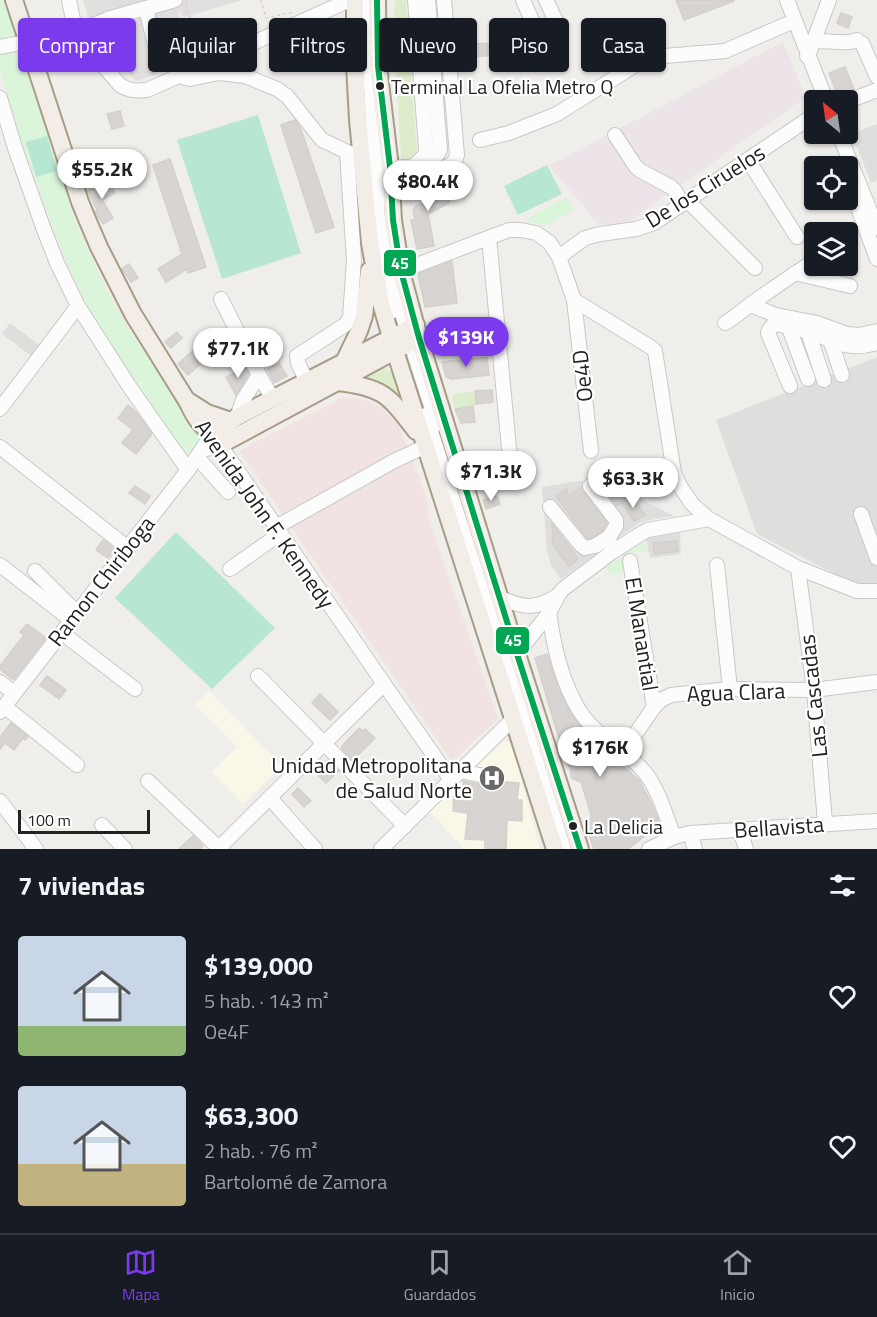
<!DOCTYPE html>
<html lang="es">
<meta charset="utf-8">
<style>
:root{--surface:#171b24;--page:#242831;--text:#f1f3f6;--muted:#9ea1a6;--line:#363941;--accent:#7c3aed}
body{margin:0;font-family:"Titillium Web",sans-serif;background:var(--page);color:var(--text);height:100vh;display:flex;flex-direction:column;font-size:22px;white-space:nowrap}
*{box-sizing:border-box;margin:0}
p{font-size:20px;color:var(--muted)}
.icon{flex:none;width:33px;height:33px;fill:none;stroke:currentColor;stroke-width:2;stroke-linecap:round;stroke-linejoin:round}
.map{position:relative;height:849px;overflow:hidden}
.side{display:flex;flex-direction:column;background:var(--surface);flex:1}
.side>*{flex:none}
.hud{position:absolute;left:18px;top:18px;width:842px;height:54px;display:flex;gap:12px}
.needle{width:39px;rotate:331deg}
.controls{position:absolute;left:804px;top:90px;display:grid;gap:12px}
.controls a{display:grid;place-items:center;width:54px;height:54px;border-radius:6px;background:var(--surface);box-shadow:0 2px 4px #0004;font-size:30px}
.scale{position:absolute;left:18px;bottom:15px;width:132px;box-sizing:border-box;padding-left:6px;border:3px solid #222;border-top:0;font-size:16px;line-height:21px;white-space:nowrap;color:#222;-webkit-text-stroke:4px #fff;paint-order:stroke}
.price{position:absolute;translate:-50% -51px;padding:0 14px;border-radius:21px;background:#fff;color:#222;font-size:20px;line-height:39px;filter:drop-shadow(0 2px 3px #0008)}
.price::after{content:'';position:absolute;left:50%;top:36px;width:18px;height:14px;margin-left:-9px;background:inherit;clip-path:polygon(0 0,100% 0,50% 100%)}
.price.selected{background:var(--accent);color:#fff}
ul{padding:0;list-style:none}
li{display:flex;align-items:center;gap:18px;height:150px;padding:0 18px}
li span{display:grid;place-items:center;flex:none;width:168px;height:120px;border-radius:6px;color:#555}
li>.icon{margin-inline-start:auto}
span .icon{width:72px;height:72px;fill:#fffc;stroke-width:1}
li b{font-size:26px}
h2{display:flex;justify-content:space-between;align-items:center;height:72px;padding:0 18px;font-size:26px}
.tag{padding:0 21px;border-radius:6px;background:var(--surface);box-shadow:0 2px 4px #0004;font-size:21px;line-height:54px}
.tag.selected{background:var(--accent);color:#fff}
.menu{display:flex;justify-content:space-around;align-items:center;height:84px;border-top:2px solid var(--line);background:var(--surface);font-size:16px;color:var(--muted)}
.menu a{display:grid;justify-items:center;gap:3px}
.menu .selected{color:var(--accent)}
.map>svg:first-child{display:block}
.residential{fill:#dfdedc}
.commercial{fill:#f1e3e1}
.industrial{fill:#ede4e9}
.education{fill:#f8f7e8}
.grass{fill:#ddeccb}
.park{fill:#daf5da}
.pitch{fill:#b7e6d2}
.parking{fill:#e0dfde}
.building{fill:#d7d4d2;stroke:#d3d0cc;stroke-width:1.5}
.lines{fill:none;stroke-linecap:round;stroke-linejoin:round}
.minor-casing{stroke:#c9c8c7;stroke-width:16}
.major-casing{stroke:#a79c86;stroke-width:20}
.path{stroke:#dccecd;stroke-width:1.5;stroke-dasharray:3 3;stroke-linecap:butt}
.minor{stroke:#fdfcfc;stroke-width:14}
.major{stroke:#f3ede7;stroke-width:16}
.bus-1-casing{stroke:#fff;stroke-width:10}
.bus-1{stroke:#00a651;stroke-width:6}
.bus-dot{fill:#222;stroke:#fff;stroke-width:2}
.labels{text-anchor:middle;stroke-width:4.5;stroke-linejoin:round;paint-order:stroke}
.bus-label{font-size:20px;fill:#222;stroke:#fff;text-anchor:start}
.street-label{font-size:22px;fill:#222;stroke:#fff}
.poi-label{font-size:22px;fill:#222;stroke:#fff;text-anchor:end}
.line-badge{stroke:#fff;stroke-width:2}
.badge-label{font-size:16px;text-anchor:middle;font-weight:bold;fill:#fff}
</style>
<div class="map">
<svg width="877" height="849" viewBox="0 0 877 849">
<rect width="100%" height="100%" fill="#f0eeeb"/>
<g class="residential">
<polygon points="877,124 877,180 871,183 852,134"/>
<polygon points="10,323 42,347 34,358 2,334"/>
<polygon points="877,357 877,585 850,582 757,534 716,420"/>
<polygon points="579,481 621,485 635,496 674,516 655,519 639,523 561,579 551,566 547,549 542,487"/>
<polygon points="672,532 680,533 681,554 650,558 646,539 659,534"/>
</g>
<polygon class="commercial" points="350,397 371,402 381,407 398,424 427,498 428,517 431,526 498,719 452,761 239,451 339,399"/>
<polygon class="industrial" points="783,42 806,97 628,222 599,225 549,166"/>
<g class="education">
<polygon points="209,691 282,766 243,804 211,772 237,747 195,704"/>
<polygon points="502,741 509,742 512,745 540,849 464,849 429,811"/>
</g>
<g class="grass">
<polygon points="395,0 406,0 408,30 393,31"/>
<polygon points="411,71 417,151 414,156 409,159 401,158 396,72"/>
<polygon points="384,368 392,372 398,395 390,390 362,379"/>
<polygon points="474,391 476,405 455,408 452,398 454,394"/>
</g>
<g class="park">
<polygon points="0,0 6,0 35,89 72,213 104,285 127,327 140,346 178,402 205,435 186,456 127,372 111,345 94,318 65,259 21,140 0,71"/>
<polygon points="566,197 574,210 544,227 526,219"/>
<polygon points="644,541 646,553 637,551 630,555 629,572 611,575 607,567"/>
</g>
<g class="pitch">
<polygon points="258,115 301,253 222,279 177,140"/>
<polygon points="47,136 57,171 36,177 26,142"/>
<polygon points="547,165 562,194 518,215 504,186"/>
<polygon points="176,532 275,628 212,689 115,598"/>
</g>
<polygon class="parking" points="83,0 243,0 184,17 178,11 187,55 153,75 136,81 93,31"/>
<g class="building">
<polygon points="676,0 734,0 734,1 684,20"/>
<polygon points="841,13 852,17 848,28 837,23"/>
<polygon points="509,42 509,54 458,58 457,45"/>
<polygon points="410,49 410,61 396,62 395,50"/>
<polygon points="845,67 854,89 841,95 836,91 829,73"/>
<polygon points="120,111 124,126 112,129 107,114"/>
<polygon points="295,120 301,129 334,227 316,233 281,125"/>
<polygon points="170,159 206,267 188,273 187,269 166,282 158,269 182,254 153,165"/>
<polygon points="108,179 115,193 102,200 113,218 103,224 95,212 97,210 87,190"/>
<polygon points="428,182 431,191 439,182 441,182 449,187 448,189 451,197 449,203 428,214 434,246 417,249 411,220 415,220 413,210 416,206 426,203 418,194 417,190 420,185"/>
<polygon points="452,261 457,303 425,307 418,274"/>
<polygon points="129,264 138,278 131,282 122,269"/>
<polygon points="177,332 182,338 171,348 165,342"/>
<polygon points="197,347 207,358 188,375 178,364"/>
<polygon points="487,357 489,375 452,379 446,377 442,362"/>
<polygon points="279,363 287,376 274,383 267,369"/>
<polygon points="245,367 249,374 236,395 226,377"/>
<polygon points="492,390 493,402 476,404 475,391"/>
<polygon points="128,405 136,412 152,434 136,454 122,443 133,430 118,418"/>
<polygon points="473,406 475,422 461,423 455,409"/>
<polygon points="479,455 485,473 476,476 471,458"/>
<polygon points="615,485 626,499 617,506 605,490"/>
<polygon points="135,486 150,496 145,504 129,493"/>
<polygon points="581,487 583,491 607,523 602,531 592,538 587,538 556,496 566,489 569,495"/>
<polygon points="497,496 500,504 486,509 483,500"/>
<polygon points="632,497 645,515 634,521 622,504"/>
<polygon points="552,524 578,559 569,567 553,545"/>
<polygon points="103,540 114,549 108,558 96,550"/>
<polygon points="677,541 678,551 654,554 653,543"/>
<polygon points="27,624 46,638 14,679 12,679 0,669 0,666 24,635 20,632"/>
<polygon points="547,654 559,690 572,715 586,733 639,780 652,804 660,824 628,849 594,849 584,820 592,818 581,782 573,779 571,776 571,770 565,759 535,658"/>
<polygon points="47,676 66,690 59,699 40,685"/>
<polygon points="320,694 338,712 330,720 312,703"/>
<polygon points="11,723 28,737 25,740 23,738 14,750 5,743 0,749 0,737"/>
<polygon points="359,728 363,731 365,729 375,738 353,760 342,749 342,746"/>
<polygon points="328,760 339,771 326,783 315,772"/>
<polygon points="463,781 484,785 488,784 492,781 519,783 517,800 522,800 522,821 507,820 506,849 485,848 485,840 465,839 468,813 453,811 454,789 456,787 463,788"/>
<polygon points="298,788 311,801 304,807 292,794"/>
<polygon points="193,836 203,846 200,849 179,849"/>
</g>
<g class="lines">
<g class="minor-casing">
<g id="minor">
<path d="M69,0L76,34C106,16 142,10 175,0"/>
<polyline points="369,0 369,55 376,174 379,244 387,287 393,311"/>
<polyline points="415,0 426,149 425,155 415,165"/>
<polyline points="523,0 536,30 556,21 546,0"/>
<polyline points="787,0 826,100"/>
<polyline points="146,9 159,60"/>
<polyline points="110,18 120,63"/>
<path d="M813,41C825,40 847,45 857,40"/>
<polyline points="862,43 877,77"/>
<path d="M0,47L73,33L76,34L120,85C129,91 137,91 147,90L350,0"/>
<polyline points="807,56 808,56 829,0"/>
<polyline points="185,78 190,79 219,73 245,76 277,89 287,96 322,140 354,155"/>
<polyline points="0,98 15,148 43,227 57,263 78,306 129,386 188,470"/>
<polyline points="848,101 877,90"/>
<polyline points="839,134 877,228"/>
<polyline points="615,135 636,167 641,171 671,187 676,192 681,205"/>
<polyline points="480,140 509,133 557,114 637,64 664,56 725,51 787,24"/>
<polyline points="748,160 797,237"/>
<path d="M380,166C398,168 431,170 440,150L428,0"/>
<polyline points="848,181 877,259"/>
<polyline points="386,191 386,188 392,184 449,166 455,161 457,155 444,0"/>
<polyline points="688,201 755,268"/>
<path d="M387,222C390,291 416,358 437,424"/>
<polyline points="489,238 511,469"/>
<polyline points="559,257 585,238 600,234 636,229 654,223 814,115"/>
<polyline points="401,271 509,230 521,230 536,233 549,242 559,257 574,300 652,348 655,351 674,473 680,486 692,504 709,519 798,568 857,591 877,591"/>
<polyline points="795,273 850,286"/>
<polyline points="221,299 259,375 243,400 237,417"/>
<polyline points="574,300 591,451"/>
<polyline points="750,305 776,315 817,323 847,334 859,335 877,331"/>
<path d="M725,323C736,317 745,308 755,301C775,287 794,274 814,261"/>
<polyline points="789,328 808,379"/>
<polyline points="808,332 824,380"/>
<polyline points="831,342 842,375"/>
<polyline points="259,375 273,399"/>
<polyline points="307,382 298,363 297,356 345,325 350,318 354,260 347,152"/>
<path d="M790,386L768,333C769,328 772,325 777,324C787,327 799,329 809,332C835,341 848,352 877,343"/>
<polyline points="0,409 78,306"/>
<polyline points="426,415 564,849"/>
<polyline points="0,447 128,548"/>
<polyline points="203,450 220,445 384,684 451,780"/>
<polyline points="197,457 228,492"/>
<polyline points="590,486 616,520 616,526 609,537 610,544"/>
<polyline points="550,507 581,545 585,548 595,546 609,537"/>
<polyline points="861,514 877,558"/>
<polyline points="276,527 394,461 426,446"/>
<polyline points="630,561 654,707"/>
<polyline points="0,565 71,620"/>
<polyline points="717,565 730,689"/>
<polyline points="798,568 814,690 825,823"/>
<polyline points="230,569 281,533"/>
<polyline points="35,571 77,613"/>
<path d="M500,598C524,608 535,610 557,596"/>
<path d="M549,613C554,647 561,680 579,710C594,734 620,748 640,767C658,785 665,814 674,837"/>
<polyline points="62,633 135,689"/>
<polyline points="517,654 549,613 559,594 563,589 612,552 642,533 648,530 709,519"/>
<polyline points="258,676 405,826"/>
<polyline points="0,682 14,693"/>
<polyline points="4,706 77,765"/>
<polyline points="0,712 188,470 207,442"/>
<polyline points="623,752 654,707 661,700 671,695 730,689 814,690 877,682"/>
<polyline points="459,771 485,776"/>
<polyline points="148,781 220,849"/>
<polyline points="270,798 315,849"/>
<polyline points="0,801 36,849"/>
<polyline points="102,825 125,849"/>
<polyline points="740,830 746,849"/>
<polyline points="690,833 695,849"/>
<polyline points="218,849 384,684"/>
<polyline points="381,849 513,719"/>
<polyline points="649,849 674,837 690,833 877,821"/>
</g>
</g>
<g class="major-casing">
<g id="major">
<path d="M14,0L80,202L87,219L99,247L133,314L187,401C191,409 194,416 200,423C208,432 213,434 220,445L419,338"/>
<polyline points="355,0 355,65 358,120 370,243 381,303 395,351 555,849"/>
<polyline points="377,0 378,66 390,167 393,220 401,271 419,338 517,654 580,849"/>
<polyline points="344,362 359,331 364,316 369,271"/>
<path d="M337,382C384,387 389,396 416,431"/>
<polyline points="188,401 207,413 231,421"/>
<polyline points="213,433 237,417 416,325"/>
</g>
</g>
<g class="path">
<polyline points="261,0 266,18 294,12"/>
<path d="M186,4C190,21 197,37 203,53"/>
</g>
<use href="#minor" class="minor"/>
<use href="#major" class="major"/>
<g class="bus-1-casing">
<polyline id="bus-1" points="377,0 378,66 390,167 393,220 401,271 419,338 517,654 580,849"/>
</g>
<use href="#bus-1" class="bus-1"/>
</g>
<defs>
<g id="hospital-disc" transform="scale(1.35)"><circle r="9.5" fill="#6a6968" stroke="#fff"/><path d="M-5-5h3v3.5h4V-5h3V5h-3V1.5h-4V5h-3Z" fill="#fff"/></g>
</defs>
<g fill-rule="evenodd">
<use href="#hospital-disc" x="492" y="778"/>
</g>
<g class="bus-dot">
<circle cx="380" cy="86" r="5"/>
<circle cx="573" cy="826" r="5"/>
</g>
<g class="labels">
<g class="bus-label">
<text x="391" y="94">Terminal La Ofelia Metro Q</text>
<text x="584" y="834">La Delicia</text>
</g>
<g class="street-label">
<text transform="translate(705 186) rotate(-32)" y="8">De los Ciruelos</text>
<text transform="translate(582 376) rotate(-96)" y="8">Oe4D</text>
<text transform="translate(265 514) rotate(55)" y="8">Avenida John F. Kennedy</text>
<text transform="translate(101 581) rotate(-52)" y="8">Ramon Chiriboga</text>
<text transform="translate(642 634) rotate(81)" y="8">El Manantial</text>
<text transform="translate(736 692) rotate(-2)" y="8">Agua Clara</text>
<text transform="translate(813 696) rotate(-96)" y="8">Las Cascadas</text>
<text transform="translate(779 827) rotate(-4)" y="8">Bellavista</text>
</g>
<g class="poi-label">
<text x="472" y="773">Unidad Metropolitana<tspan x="472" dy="25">de Salud Norte</tspan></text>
</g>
</g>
<g class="line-badge">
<rect x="383" y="249" width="34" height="28" rx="6" fill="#00a651"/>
<rect x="495" y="626" width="35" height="29" rx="6" fill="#00a651"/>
</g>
<g class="badge-label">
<text x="400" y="269">45</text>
<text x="513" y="646">45</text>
</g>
</svg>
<div class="controls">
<a><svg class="needle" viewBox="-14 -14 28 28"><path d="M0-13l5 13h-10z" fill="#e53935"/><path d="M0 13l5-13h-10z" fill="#9ea1a6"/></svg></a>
<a><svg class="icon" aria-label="locate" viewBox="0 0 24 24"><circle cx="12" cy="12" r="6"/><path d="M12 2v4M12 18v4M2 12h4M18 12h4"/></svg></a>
<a><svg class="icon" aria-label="layers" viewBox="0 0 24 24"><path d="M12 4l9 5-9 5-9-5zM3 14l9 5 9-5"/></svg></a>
</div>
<div class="scale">100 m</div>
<b class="price" style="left:102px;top:200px">$55.2K</b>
<b class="price" style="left:428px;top:212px">$80.4K</b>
<b class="price selected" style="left:466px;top:368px">$139K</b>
<b class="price" style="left:238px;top:379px">$77.1K</b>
<b class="price" style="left:491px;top:502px">$71.3K</b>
<b class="price" style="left:633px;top:509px">$63.3K</b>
<b class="price" style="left:600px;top:778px">$176K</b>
<div class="hud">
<a class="tag selected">Comprar</a>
<a class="tag">Alquilar</a>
<a class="tag">Filtros</a>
<a class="tag">Nuevo</a>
<a class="tag">Piso</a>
<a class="tag">Casa</a>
</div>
</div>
<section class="side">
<h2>7 viviendas<svg class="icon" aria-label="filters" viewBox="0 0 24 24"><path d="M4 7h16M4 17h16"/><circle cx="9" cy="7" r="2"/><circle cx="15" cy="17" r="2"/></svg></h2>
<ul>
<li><span style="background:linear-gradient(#c9d6e8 75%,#8fb573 0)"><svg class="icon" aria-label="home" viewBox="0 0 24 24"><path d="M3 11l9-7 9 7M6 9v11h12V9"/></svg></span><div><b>$139,000</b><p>5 hab. · 143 m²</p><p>Oe4F</p></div><svg class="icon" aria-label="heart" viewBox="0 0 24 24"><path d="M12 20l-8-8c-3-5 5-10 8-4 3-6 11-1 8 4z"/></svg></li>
<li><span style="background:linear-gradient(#c9d6e8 65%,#c2b280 0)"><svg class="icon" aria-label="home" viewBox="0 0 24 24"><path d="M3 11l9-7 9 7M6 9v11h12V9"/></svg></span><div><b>$63,300</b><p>2 hab. · 76 m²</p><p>Bartolomé de Zamora</p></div><svg class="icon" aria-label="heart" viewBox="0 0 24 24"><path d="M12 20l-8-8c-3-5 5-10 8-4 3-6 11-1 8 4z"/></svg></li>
</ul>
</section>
<nav class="menu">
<a class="selected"><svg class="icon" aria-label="map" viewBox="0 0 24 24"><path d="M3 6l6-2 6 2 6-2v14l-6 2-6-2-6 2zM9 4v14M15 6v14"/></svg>Mapa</a>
<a><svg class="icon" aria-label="saved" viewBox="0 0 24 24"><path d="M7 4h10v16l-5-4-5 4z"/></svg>Guardados</a>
<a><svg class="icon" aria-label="home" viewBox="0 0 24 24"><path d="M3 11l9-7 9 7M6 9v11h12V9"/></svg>Inicio</a>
</nav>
